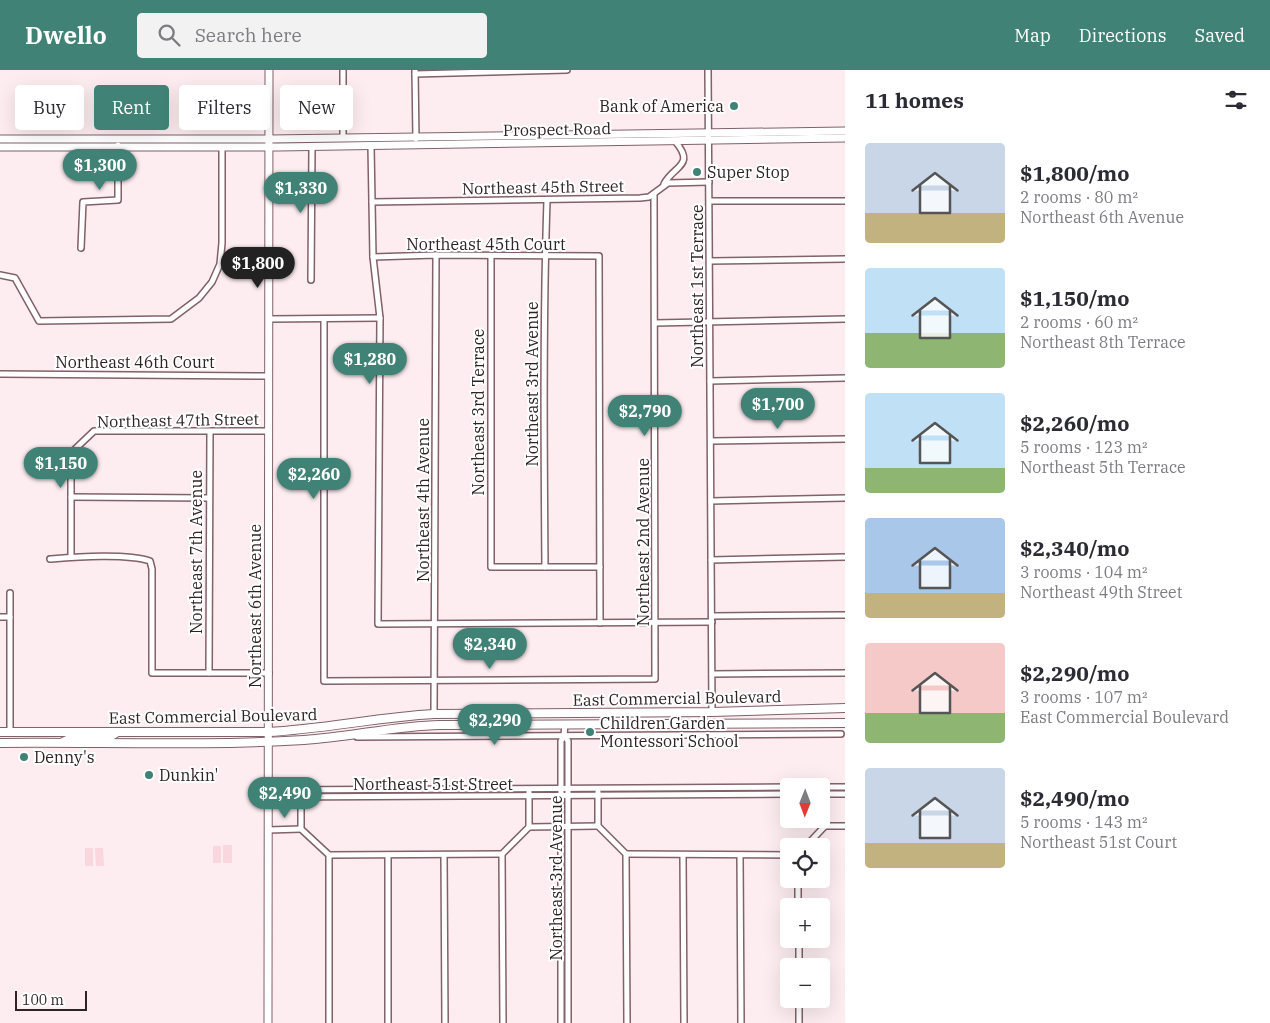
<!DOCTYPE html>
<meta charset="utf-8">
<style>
:root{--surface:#fff;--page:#f2f2f3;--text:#2b2b33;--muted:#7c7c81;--accent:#408275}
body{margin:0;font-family:"IBM Plex Serif",serif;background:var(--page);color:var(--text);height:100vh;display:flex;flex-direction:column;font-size:19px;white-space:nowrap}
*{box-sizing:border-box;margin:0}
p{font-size:16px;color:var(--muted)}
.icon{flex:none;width:28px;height:28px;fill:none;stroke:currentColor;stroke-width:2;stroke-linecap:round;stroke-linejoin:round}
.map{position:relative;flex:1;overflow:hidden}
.drawer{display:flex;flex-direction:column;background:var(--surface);width:425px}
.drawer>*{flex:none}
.guide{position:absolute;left:15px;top:15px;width:475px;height:45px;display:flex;gap:10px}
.needle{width:32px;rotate:181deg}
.buttons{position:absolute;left:780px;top:708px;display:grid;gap:10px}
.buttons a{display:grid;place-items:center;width:50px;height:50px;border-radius:5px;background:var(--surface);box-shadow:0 5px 20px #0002;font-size:25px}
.scale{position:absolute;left:15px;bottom:12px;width:72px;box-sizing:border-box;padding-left:5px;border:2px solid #302326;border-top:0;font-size:14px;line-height:18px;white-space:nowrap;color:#302326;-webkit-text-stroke:4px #fff;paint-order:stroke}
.price{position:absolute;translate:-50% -42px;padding:0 11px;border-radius:18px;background:var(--accent);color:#fff;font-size:16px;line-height:32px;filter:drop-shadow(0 1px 2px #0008)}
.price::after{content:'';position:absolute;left:50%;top:30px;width:15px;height:11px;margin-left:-8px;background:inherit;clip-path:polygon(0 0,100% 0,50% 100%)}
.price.selected{background:#222;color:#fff}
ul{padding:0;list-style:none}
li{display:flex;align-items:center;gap:15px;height:125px;padding:0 20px}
li span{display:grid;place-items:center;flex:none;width:140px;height:100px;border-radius:5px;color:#555}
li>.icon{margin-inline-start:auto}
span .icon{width:60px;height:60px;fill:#fffc;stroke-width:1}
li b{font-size:21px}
h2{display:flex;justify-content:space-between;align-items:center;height:60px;padding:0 20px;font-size:21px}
.pill{padding:0 18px;border-radius:5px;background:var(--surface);box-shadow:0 5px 20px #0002;font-size:18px;line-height:45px}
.pill.selected{background:var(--accent);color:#fff}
header{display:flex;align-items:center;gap:30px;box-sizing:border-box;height:70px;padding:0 25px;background:var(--accent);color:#fff}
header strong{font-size:24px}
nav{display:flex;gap:28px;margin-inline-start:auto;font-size:18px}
.search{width:350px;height:45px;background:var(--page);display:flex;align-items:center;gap:12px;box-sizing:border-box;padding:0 18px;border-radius:5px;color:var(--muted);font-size:19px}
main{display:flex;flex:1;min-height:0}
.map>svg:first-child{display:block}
.green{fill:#fad6df}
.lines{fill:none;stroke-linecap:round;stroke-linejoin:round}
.street-casing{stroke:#81616a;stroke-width:8}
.secondary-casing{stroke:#81616a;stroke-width:9}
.primary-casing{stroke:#81616a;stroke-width:10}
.street{stroke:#fff;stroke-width:5}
.secondary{stroke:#fff;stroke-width:7}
.primary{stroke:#fff;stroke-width:8}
.poi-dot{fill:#408275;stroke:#fff;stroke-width:2}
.labels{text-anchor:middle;stroke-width:4;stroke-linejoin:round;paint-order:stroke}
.poi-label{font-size:16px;fill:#302326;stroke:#fff;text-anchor:start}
.street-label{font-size:16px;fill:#302326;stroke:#fff}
</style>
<header>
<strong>Dwello</strong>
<div class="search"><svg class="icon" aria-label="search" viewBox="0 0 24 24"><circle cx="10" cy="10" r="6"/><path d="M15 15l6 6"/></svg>Search here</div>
<nav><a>Map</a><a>Directions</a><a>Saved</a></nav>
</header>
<main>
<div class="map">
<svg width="845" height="953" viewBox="0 0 845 953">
<rect width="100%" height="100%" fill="#fdedf1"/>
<g class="green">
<polygon points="562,672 566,672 567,720 789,719 789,723 566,725 566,953 562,953 562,725 278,725 278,722 561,720"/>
<rect x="223" y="775" width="9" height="18"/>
<rect x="213" y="776" width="8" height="17"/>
<polygon points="93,778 93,796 85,796 85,778"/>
<polygon points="95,778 103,778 104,796 96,796"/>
</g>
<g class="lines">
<g class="street-casing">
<g id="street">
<polyline points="343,0 343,68"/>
<polyline points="415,0 416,69"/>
<polyline points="708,0 712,642"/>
<polyline points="415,4 567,0"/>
<polyline points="371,76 373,187 380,248 378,554 712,552"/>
<path d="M664,114C674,95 696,96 675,71"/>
<polyline points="710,131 845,131"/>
<polyline points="372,132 640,128 649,127 668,113 709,112"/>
<polyline points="81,178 83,132 118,130 118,75"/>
<polyline points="491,186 491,497 600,497"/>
<polyline points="373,187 436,185 599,186 600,553"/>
<polyline points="710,191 845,189"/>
<polyline points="0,205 15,208 39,251 171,249 199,228 212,212 220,194 222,173 222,77"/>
<polyline points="311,210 312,77"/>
<polyline points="269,249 380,248"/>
<polyline points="324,249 324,611 655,609 654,124"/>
<polyline points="655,253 845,249"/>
<polyline points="0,304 269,306"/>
<polyline points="710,311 845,308"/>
<polyline points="711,371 845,369"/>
<polyline points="71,427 209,428"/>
<polyline points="711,431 845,428"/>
<polyline points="71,487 71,383 94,361 269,361"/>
<path d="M50,489C76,487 126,483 150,491L152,499V603H269"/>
<polyline points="711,490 845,487"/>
<path d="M545,497C544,375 543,252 547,130"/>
<polyline points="712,546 845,545"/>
<polyline points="0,547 10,547"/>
<polyline points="209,603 210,362"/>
<polyline points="712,604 845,603"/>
<polyline points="434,644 436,185"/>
<polyline points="10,662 10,523"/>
<polyline points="564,665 568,671 568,953"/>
<polyline points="357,667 841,664"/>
<polyline points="823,717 845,717"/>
<polyline points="598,722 598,756 626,784 627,953"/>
<polyline points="268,724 275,720 789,717"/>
<polyline points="268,724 276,727 789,724"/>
<polyline points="822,724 845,724"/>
<polyline points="301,725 301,759 329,785 329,953"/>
<polyline points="825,756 845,756"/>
<polyline points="529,757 598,756"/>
<polyline points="268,760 301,759"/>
<polyline points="806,776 825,756 824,717"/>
<polyline points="626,784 789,785"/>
<polyline points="329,785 502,784"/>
<polyline points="388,785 388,953"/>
<polyline points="444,785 445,953"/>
<polyline points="683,785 684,953"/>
<polyline points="740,785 741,953"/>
<polyline points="798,809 798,836"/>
<polyline points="799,869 799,896"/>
<polyline points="799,929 799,953"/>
<polyline points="503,953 502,784 529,757 529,722"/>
<polyline points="561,953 561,671 564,665 565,654"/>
</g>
</g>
<g class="secondary-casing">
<g id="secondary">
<polyline points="0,69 269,69 845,61"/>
<polyline points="0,77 279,77 845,68"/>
<polyline points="268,953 269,0"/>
</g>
</g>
<g class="primary-casing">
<g id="primary">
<path d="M0,662H268C324,659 379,647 434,644L712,642L845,638"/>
<path d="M63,672C79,662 103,674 116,663"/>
<path d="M0,673C101,672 203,676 304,670C350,667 394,656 440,655L845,653"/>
</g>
</g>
<use href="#street" class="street"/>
<use href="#secondary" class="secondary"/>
<use href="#primary" class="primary"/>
</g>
<g class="poi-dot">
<circle cx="734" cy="36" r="5"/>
<circle cx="697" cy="102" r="5"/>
<circle cx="590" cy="662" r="5"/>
<circle cx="24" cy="687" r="5"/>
<circle cx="149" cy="705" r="5"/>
</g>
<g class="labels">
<g class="poi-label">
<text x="724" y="42" text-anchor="end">Bank of America</text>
<text x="707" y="108">Super Stop</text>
<text x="600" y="659">Children Garden<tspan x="600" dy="18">Montessori School</tspan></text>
<text x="34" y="693">Denny's</text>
<text x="159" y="711">Dunkin'</text>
</g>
<g class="street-label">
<text transform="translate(557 59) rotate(-1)" y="6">Prospect Road</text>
<text transform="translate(543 117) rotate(-1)" y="6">Northeast 45th Street</text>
<text x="486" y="180">Northeast 45th Court</text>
<text transform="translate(697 216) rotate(-90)" y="6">Northeast 1st Terrace</text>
<text x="135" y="298">Northeast 46th Court</text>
<text transform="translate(532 314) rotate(-90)" y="6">Northeast 3rd Avenue</text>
<text transform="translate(478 342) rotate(-90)" y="6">Northeast 3rd Terrace</text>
<text transform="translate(178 350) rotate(-1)" y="6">Northeast 47th Street</text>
<text transform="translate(423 430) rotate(-90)" y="6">Northeast 4th Avenue</text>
<text transform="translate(643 472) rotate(-90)" y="6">Northeast 2nd Avenue</text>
<text transform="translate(196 482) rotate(-90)" y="6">Northeast 7th Avenue</text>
<text transform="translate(255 536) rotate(-90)" y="6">Northeast 6th Avenue</text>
<text transform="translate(677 628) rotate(-1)" y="6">East Commercial Boulevard</text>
<text transform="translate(213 646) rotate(-1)" y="6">East Commercial Boulevard</text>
<text x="433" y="720">Northeast 51st Street</text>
<text transform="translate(556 808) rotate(-90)" y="6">Northeast 3rd Avenue</text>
</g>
</g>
</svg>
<div class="buttons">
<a><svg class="needle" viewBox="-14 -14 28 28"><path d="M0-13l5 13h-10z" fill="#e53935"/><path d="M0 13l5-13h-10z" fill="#7c7c81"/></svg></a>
<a><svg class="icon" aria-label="locate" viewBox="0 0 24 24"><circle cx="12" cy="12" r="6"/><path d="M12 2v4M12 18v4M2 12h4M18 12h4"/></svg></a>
<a>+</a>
<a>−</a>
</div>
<div class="scale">100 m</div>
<b class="price" style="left:100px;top:121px">$1,300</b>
<b class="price" style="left:301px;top:144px">$1,330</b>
<b class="price selected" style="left:258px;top:219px">$1,800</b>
<b class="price" style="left:370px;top:315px">$1,280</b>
<b class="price" style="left:778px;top:360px">$1,700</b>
<b class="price" style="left:645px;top:367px">$2,790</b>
<b class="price" style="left:61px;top:419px">$1,150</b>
<b class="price" style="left:314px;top:430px">$2,260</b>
<b class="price" style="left:490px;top:600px">$2,340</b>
<b class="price" style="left:495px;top:676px">$2,290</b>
<b class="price" style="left:285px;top:749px">$2,490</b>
<div class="guide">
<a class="pill">Buy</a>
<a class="pill selected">Rent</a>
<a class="pill">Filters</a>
<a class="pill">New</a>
</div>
</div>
<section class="drawer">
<h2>11 homes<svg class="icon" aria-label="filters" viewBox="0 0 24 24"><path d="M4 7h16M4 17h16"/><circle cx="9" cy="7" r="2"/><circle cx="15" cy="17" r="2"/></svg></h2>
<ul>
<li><span style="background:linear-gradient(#c9d6e8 70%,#c2b280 0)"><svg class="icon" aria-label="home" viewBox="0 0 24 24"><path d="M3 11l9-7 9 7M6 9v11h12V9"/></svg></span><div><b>$1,800/mo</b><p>2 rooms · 80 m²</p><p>Northeast 6th Avenue</p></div></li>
<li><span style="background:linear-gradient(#bfe0f5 65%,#8fb573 0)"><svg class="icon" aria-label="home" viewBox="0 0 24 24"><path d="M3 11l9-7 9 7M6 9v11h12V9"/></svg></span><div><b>$1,150/mo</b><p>2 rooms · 60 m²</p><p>Northeast 8th Terrace</p></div></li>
<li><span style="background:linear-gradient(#bfe0f5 75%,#8fb573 0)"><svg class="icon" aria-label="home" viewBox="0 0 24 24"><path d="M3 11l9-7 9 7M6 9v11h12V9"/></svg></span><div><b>$2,260/mo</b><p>5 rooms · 123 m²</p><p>Northeast 5th Terrace</p></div></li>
<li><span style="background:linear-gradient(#a9c7e8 75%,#c2b280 0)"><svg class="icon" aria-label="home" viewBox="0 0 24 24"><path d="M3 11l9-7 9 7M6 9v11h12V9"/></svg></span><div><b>$2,340/mo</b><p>3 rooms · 104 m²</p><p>Northeast 49th Street</p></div></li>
<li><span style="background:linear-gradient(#f6c9c9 70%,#8fb573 0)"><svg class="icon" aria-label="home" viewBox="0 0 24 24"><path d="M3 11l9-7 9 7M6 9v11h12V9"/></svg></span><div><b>$2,290/mo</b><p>3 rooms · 107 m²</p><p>East Commercial Boulevard</p></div></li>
<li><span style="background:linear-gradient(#c9d6e8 75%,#c2b280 0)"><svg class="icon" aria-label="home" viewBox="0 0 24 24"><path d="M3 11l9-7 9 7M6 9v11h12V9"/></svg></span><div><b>$2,490/mo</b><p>5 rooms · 143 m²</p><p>Northeast 51st Court</p></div></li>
</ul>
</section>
</main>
